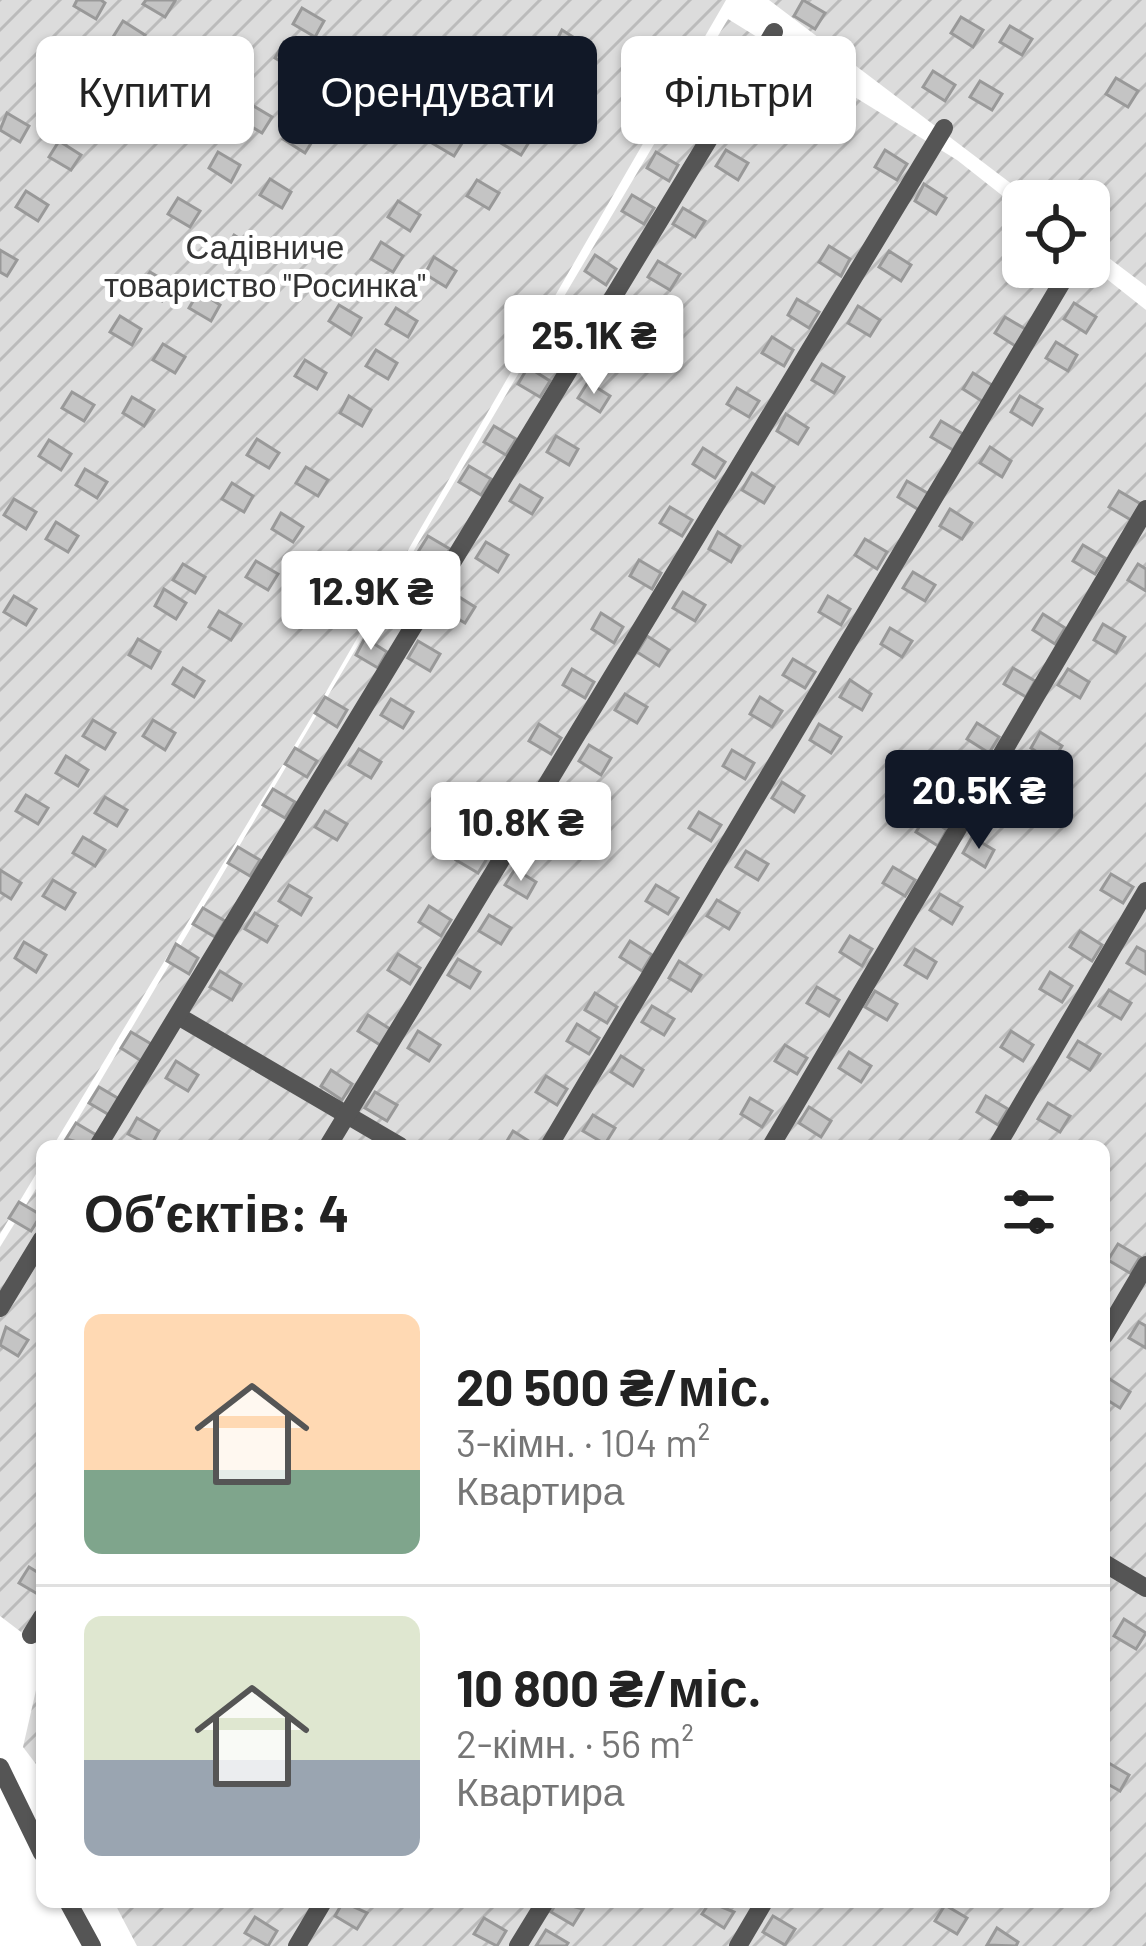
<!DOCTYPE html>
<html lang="uk">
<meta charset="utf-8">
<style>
:root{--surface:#fff;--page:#f2f2f2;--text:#222;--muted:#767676;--line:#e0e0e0;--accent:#111827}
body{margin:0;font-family:Barlow,sans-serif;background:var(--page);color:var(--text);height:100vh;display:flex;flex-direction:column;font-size:45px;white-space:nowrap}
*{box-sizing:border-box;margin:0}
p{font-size:39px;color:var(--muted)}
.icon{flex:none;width:66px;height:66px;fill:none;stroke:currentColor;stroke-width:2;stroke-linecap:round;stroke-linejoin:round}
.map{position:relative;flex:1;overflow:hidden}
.panel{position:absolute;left:36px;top:1140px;width:1074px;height:768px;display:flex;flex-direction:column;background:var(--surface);border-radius:18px;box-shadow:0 3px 9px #0004}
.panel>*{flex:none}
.banner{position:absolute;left:36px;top:36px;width:1074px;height:108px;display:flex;gap:24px}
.controls{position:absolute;left:1002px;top:180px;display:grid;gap:24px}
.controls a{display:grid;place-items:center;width:108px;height:108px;border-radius:18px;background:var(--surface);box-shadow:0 3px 9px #0004;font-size:60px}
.price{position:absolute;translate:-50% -102px;padding:0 27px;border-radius:12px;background:#fff;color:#222;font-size:39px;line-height:78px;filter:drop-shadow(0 3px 6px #0008)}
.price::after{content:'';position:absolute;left:50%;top:72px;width:36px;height:27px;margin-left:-18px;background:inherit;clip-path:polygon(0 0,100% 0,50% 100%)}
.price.active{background:var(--accent);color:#fff}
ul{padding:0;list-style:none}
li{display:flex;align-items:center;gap:36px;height:300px;padding:0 48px}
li+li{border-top:3px solid var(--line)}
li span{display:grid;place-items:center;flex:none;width:336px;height:240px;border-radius:18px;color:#555}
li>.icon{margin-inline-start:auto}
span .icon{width:144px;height:144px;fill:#fffc;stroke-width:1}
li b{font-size:51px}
h2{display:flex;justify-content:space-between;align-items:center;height:144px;padding:0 48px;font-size:51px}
.pill{padding:0 42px;border-radius:18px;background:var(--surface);box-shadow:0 3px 9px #0004;font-size:42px;line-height:108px}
.pill.active{background:var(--accent);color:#fff}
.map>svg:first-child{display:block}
.garden{fill:url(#garden-furrows)}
.building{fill:#c4c4c4;stroke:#999;stroke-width:3}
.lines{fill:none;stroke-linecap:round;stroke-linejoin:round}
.street{stroke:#555;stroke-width:18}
.labels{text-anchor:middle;stroke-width:10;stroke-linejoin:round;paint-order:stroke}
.park-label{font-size:33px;fill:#333;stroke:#fff}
</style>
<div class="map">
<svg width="1146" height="1946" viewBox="0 0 1146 1946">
<defs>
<pattern id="garden-furrows" width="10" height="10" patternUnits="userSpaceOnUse" patternTransform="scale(3)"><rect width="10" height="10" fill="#dcdcdc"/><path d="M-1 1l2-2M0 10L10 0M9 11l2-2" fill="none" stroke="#bbb"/></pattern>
</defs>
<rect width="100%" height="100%" fill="#fff"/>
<g class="garden">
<polygon points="0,0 726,0 311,718 53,1146 42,1146 42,1164 0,1234"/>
<polygon points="769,0 1146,0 1146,286 1089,243 1089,201 1034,201"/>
<polygon points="728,19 957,160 1023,212 1023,267 1089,265 1146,310 1146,1946 137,1946 114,1902 1104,1902 1104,1146 62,1146"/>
<polygon points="42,1179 42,1648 0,1616 0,1247"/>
<polygon points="42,1664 42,1772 23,1747"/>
</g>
<g class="building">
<polygon points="77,0 101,0 105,3 96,19 74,6"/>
<polygon points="146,0 173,0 175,1 165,17 143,4"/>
<polygon points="803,0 825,13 815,29 794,16"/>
<polygon points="302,8 324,21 315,37 293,24"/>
<polygon points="961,17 983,30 973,47 951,33"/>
<polygon points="123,21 145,35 135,51 113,37"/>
<polygon points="1010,26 1032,39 1022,55 1000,42"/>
<polygon points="562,30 584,44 575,60 553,47"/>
<polygon points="354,41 375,54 366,70 344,57"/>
<polygon points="284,42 306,55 296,71 275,58"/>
<polygon points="491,45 513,59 503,75 481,61"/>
<polygon points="48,51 70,65 60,81 38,67"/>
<polygon points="334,64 356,77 346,93 324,80"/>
<polygon points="933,71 955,85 945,101 923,87"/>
<polygon points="772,73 794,86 785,102 763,89"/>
<polygon points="1116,78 1138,91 1128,107 1106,94"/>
<polygon points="90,79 112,92 102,108 80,95"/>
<polygon points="980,81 1002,94 992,110 970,97"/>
<polygon points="536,84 558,97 548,113 526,100"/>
<polygon points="696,91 718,104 708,120 686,107"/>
<polygon points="250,104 272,117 262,133 240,120"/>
<polygon points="454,104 476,118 466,133 444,120"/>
<polygon points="7,113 29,126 20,142 0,130"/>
<polygon points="293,123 315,137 305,153 283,139"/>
<polygon points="509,126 531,139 521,155 499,142"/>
<polygon points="442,127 464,140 454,156 432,143"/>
<polygon points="59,141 81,155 71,170 49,157"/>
<polygon points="726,150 748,163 738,180 716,166"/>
<polygon points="885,150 907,164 897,180 875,167"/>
<polygon points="218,152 240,165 231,182 209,168"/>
<polygon points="656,152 678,165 669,181 647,168"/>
<polygon points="270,179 291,192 282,208 260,195"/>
<polygon points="477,180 499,193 489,209 467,196"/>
<polygon points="924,184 946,198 936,214 915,201"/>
<polygon points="26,191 48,205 38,221 16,207"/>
<polygon points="632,195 654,208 644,224 622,211"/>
<polygon points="178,198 200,211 190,227 168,214"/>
<polygon points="398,201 420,215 410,231 388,217"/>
<polygon points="683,208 705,221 695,237 673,224"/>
<polygon points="234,235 256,249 246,265 224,252"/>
<polygon points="381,242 403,256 393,272 371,259"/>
<polygon points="829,246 850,259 841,276 819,262"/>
<polygon points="0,250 17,260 7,276 0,272"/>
<polygon points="889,251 911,265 901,281 879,267"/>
<polygon points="595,255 616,269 606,285 585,271"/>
<polygon points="434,257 456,271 446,287 425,274"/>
<polygon points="658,261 680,274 670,290 648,277"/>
<polygon points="150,272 172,285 162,301 140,288"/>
<polygon points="199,291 220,305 211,321 189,308"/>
<polygon points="797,299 819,312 809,328 788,315"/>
<polygon points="1074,303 1096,317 1086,333 1064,319"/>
<polygon points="339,305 361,318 351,335 329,321"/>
<polygon points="858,306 880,320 870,336 848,323"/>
<polygon points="396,308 417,321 408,337 386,324"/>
<polygon points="120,316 141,329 132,345 110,332"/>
<polygon points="559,316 581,330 571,346 549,332"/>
<polygon points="1005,317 1027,330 1017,347 995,333"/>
<polygon points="614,337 636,351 627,367 605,354"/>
<polygon points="772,337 793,350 784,366 762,353"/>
<polygon points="1056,342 1077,355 1068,371 1046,358"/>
<polygon points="163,344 185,357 175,373 153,360"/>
<polygon points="376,350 397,363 388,379 366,366"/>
<polygon points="305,360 326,373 317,389 295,376"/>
<polygon points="822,364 844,377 834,393 812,380"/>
<polygon points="528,367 550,381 540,397 518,384"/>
<polygon points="973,373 995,387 985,403 963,389"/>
<polygon points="588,382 610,396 600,412 578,398"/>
<polygon points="737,388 759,401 749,417 727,404"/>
<polygon points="72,392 94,405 84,421 62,408"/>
<polygon points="349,396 371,410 362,426 340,413"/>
<polygon points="1020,396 1042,409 1032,425 1011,412"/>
<polygon points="132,397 154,410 144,426 123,413"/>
<polygon points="786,414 808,428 798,444 777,431"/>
<polygon points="941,421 963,434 953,450 931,437"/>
<polygon points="494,426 516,439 506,455 484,442"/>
<polygon points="556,436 578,449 569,465 547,452"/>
<polygon points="257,439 279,453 269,468 247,455"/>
<polygon points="49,440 71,454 61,470 39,456"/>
<polygon points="990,447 1011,461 1002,477 980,463"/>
<polygon points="703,448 725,462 715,478 693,464"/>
<polygon points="469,466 491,479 481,495 459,482"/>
<polygon points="306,467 328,480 318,496 296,483"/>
<polygon points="85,469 107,482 97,498 76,485"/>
<polygon points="752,473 774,487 764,503 742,490"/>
<polygon points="907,481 929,494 919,510 898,497"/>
<polygon points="232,483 253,496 244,512 222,499"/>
<polygon points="520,485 542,498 532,514 510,501"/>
<polygon points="1119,491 1141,504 1131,520 1109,507"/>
<polygon points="14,499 36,512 26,529 4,515"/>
<polygon points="670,507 692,520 682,536 660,523"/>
<polygon points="950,509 972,523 962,539 940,526"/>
<polygon points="281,513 303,527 293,542 272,529"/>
<polygon points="56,522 78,536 68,552 46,539"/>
<polygon points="718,532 740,546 731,562 709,549"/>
<polygon points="428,536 450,549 440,565 418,552"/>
<polygon points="865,539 887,552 877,569 855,555"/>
<polygon points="486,542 508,555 498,572 476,558"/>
<polygon points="1083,545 1105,558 1095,574 1073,561"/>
<polygon points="639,560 661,573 652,589 630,576"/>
<polygon points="256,561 278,574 268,590 246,577"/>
<polygon points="183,564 205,577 195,593 173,580"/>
<polygon points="1138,564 1146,569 1146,591 1128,580"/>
<polygon points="913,572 935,585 925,601 903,588"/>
<polygon points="164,589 186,603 176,619 155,606"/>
<polygon points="392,591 414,604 404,620 382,607"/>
<polygon points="683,592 705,605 695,621 673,608"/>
<polygon points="453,593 475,607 465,623 443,610"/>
<polygon points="14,596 36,609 26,625 4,612"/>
<polygon points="828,596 850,609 841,625 819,612"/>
<polygon points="219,611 241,624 231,640 209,627"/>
<polygon points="601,613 623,627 614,643 592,629"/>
<polygon points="1043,614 1065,628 1055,644 1033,630"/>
<polygon points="1103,624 1125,637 1116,653 1094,640"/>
<polygon points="890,628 912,641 902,657 881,644"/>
<polygon points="647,636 669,650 659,666 637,652"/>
<polygon points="365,638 387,652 378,668 356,655"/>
<polygon points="138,639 160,652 151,668 129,655"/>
<polygon points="418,641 440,654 430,671 408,658"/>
<polygon points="793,659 815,672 805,688 783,675"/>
<polygon points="183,668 204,681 194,697 173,684"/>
<polygon points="1013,668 1035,681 1026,697 1004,684"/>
<polygon points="572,669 594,682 585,698 563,685"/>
<polygon points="1068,669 1089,682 1080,698 1058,685"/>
<polygon points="850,680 871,694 862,710 840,697"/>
<polygon points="625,694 647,707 637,723 615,710"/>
<polygon points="325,697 347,710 337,727 315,713"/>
<polygon points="760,697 782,711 772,727 750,714"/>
<polygon points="391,699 413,712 403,728 381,715"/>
<polygon points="93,720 115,733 105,749 83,736"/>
<polygon points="153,720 175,733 165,750 143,736"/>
<polygon points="977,723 999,737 989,753 967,739"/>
<polygon points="539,724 561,738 551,754 529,741"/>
<polygon points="819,724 841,737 831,753 810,740"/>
<polygon points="1040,732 1062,746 1052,762 1031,748"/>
<polygon points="589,745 611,758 601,775 579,761"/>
<polygon points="295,748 317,761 307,777 285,764"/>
<polygon points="359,749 381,762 371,778 349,765"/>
<polygon points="732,750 754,763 745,779 723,766"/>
<polygon points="66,756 88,770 78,786 56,773"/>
<polygon points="955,776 977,789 967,805 945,792"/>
<polygon points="782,782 804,796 794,812 772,798"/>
<polygon points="273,789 295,802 285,818 263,805"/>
<polygon points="996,794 1018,807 1008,824 986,810"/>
<polygon points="26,795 48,808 38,824 16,811"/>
<polygon points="105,797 127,810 117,826 95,813"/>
<polygon points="497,799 519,812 509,829 487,815"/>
<polygon points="555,807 577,820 567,836 545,823"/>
<polygon points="325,811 347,824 337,840 315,827"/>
<polygon points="699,812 721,825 711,841 689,828"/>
<polygon points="926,816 947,830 938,846 916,832"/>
<polygon points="83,837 105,850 95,866 73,853"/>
<polygon points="972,837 994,850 985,867 963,853"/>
<polygon points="466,843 488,857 478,873 456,860"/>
<polygon points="238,847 260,860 250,876 228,863"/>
<polygon points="746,851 768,864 758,880 736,867"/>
<polygon points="893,867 915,880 905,896 883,883"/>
<polygon points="515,869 536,882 527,898 505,885"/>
<polygon points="0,870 21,883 11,899 0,892"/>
<polygon points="1111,874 1133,887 1123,903 1101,890"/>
<polygon points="53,880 75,893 65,909 43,896"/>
<polygon points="289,885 311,898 301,915 279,901"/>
<polygon points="656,885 678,898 668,914 646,901"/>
<polygon points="940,894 962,907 952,924 930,910"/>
<polygon points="717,900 739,913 729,929 707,916"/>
<polygon points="429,906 451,920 441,936 419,922"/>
<polygon points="203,908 225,921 215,937 193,924"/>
<polygon points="255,913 277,926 267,942 245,929"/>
<polygon points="489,915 511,928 501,944 479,931"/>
<polygon points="1080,931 1102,945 1092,961 1070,947"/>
<polygon points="850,936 872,949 862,966 840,952"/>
<polygon points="630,941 652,955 642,971 620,957"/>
<polygon points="24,942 46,955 36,972 15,958"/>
<polygon points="176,944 198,958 189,974 167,961"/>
<polygon points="1137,947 1146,952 1146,974 1127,963"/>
<polygon points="915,949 936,962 927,978 905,965"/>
<polygon points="398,954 420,968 410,984 388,970"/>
<polygon points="458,959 480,972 470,988 448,975"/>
<polygon points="679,961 701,975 691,991 669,978"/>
<polygon points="220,971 241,984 232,1000 210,987"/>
<polygon points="1050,972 1072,986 1062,1002 1040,989"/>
<polygon points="817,987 839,1000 829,1016 807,1003"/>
<polygon points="1109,990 1131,1003 1121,1019 1099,1006"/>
<polygon points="875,991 897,1004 887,1020 865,1007"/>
<polygon points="595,993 617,1007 607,1023 585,1010"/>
<polygon points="652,1006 674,1019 664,1035 642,1022"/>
<polygon points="368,1015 390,1029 380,1045 358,1031"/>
<polygon points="577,1024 599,1038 589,1054 567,1041"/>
<polygon points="418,1031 440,1045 429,1061 408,1048"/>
<polygon points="1011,1031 1033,1045 1023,1061 1001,1047"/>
<polygon points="131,1032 153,1045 143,1062 121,1048"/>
<polygon points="1078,1041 1100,1054 1090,1070 1068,1057"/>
<polygon points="785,1045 807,1058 797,1074 775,1061"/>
<polygon points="849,1052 871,1066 861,1082 839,1068"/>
<polygon points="621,1056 643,1070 633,1086 611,1072"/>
<polygon points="176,1061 198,1075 188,1091 166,1078"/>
<polygon points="331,1070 352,1084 342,1100 321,1086"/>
<polygon points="546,1076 567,1089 557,1105 536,1092"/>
<polygon points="99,1087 121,1100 111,1116 89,1103"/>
<polygon points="375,1092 397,1105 387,1121 365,1108"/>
<polygon points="986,1096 1008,1109 998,1125 977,1112"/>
<polygon points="750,1098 772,1111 762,1127 741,1114"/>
<polygon points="1048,1103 1070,1116 1060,1132 1038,1119"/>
<polygon points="809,1107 831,1121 821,1137 799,1123"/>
<polygon points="593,1115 615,1128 605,1144 583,1131"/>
<polygon points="137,1118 159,1131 151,1146 128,1134"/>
<polygon points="76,1123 98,1136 92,1146 66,1139"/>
<polygon points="513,1131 535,1145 534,1146 504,1146"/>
<polygon points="19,1202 41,1215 31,1231 9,1218"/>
<polygon points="1118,1244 1140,1257 1130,1273 1108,1260"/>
<polygon points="1139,1322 1146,1326 1146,1348 1129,1338"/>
<polygon points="6,1327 28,1340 18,1356 0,1345"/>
<polygon points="1108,1378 1130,1392 1120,1408 1104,1398"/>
<polygon points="29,1567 42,1575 41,1596 19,1583"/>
<polygon points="1124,1619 1146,1633 1136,1649 1114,1636"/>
<polygon points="1107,1762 1129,1775 1120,1791 1104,1782"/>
<polygon points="343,1902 367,1913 357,1929 335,1916"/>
<polygon points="557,1902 583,1909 573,1925 551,1912"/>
<polygon points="710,1902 734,1912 724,1928 702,1914"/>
<polygon points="945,1905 967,1918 957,1934 935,1921"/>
<polygon points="773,1916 795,1929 785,1945 763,1932"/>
<polygon points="255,1917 277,1931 268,1946 245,1933"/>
<polygon points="484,1918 506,1931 497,1946 474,1934"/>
<polygon points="997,1928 1018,1942 1016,1946 987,1945"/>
<polygon points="546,1930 568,1943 566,1946 536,1946"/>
</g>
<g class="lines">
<g class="street">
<polyline points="178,1016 400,1146"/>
<polyline points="98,1146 774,32"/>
<polyline points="328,1146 944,128"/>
<polyline points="549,1146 1071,267"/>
<polyline points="771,1146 1146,509"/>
<polyline points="997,1146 1146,891"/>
<polyline points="0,1308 42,1239"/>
<polyline points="1104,1336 1146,1265"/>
<polyline points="1104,1563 1146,1588"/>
<polyline points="31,1635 42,1617"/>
<polyline points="0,1767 42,1853"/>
<polyline points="68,1902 92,1946"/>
<polyline points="297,1946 323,1902"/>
<polyline points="518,1946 545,1902"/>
<polyline points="738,1946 764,1902"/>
</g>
</g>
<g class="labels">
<g class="park-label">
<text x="265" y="259">Садівниче<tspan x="265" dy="38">товариство "Росинка"</tspan></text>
</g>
</g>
</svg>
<div class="controls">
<a><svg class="icon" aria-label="locate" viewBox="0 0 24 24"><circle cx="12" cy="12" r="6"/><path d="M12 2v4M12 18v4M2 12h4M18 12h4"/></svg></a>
</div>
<b class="price" style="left:594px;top:397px">25.1K ₴</b>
<b class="price" style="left:371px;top:653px">12.9K ₴</b>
<b class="price active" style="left:979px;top:852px">20.5K ₴</b>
<b class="price" style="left:521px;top:884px">10.8K ₴</b>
<div class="banner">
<a class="pill">Купити</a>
<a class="pill active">Орендувати</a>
<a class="pill">Фільтри</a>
</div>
<section class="panel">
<h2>Об’єктів: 4<svg class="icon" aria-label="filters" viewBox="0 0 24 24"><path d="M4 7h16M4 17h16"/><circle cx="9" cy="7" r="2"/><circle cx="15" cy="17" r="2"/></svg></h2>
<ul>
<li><span style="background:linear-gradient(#ffd9b3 65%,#7fa58c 0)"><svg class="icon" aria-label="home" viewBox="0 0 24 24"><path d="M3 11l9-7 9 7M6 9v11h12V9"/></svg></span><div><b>20 500 ₴/міс.</b><p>3-кімн. · 104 m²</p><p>Квартира</p></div></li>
<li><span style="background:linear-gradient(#dfe7d0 60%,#9aa5b1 0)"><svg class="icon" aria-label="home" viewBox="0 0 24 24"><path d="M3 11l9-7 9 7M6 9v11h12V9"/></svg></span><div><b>10 800 ₴/міс.</b><p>2-кімн. · 56 m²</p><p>Квартира</p></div></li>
</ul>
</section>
</div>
